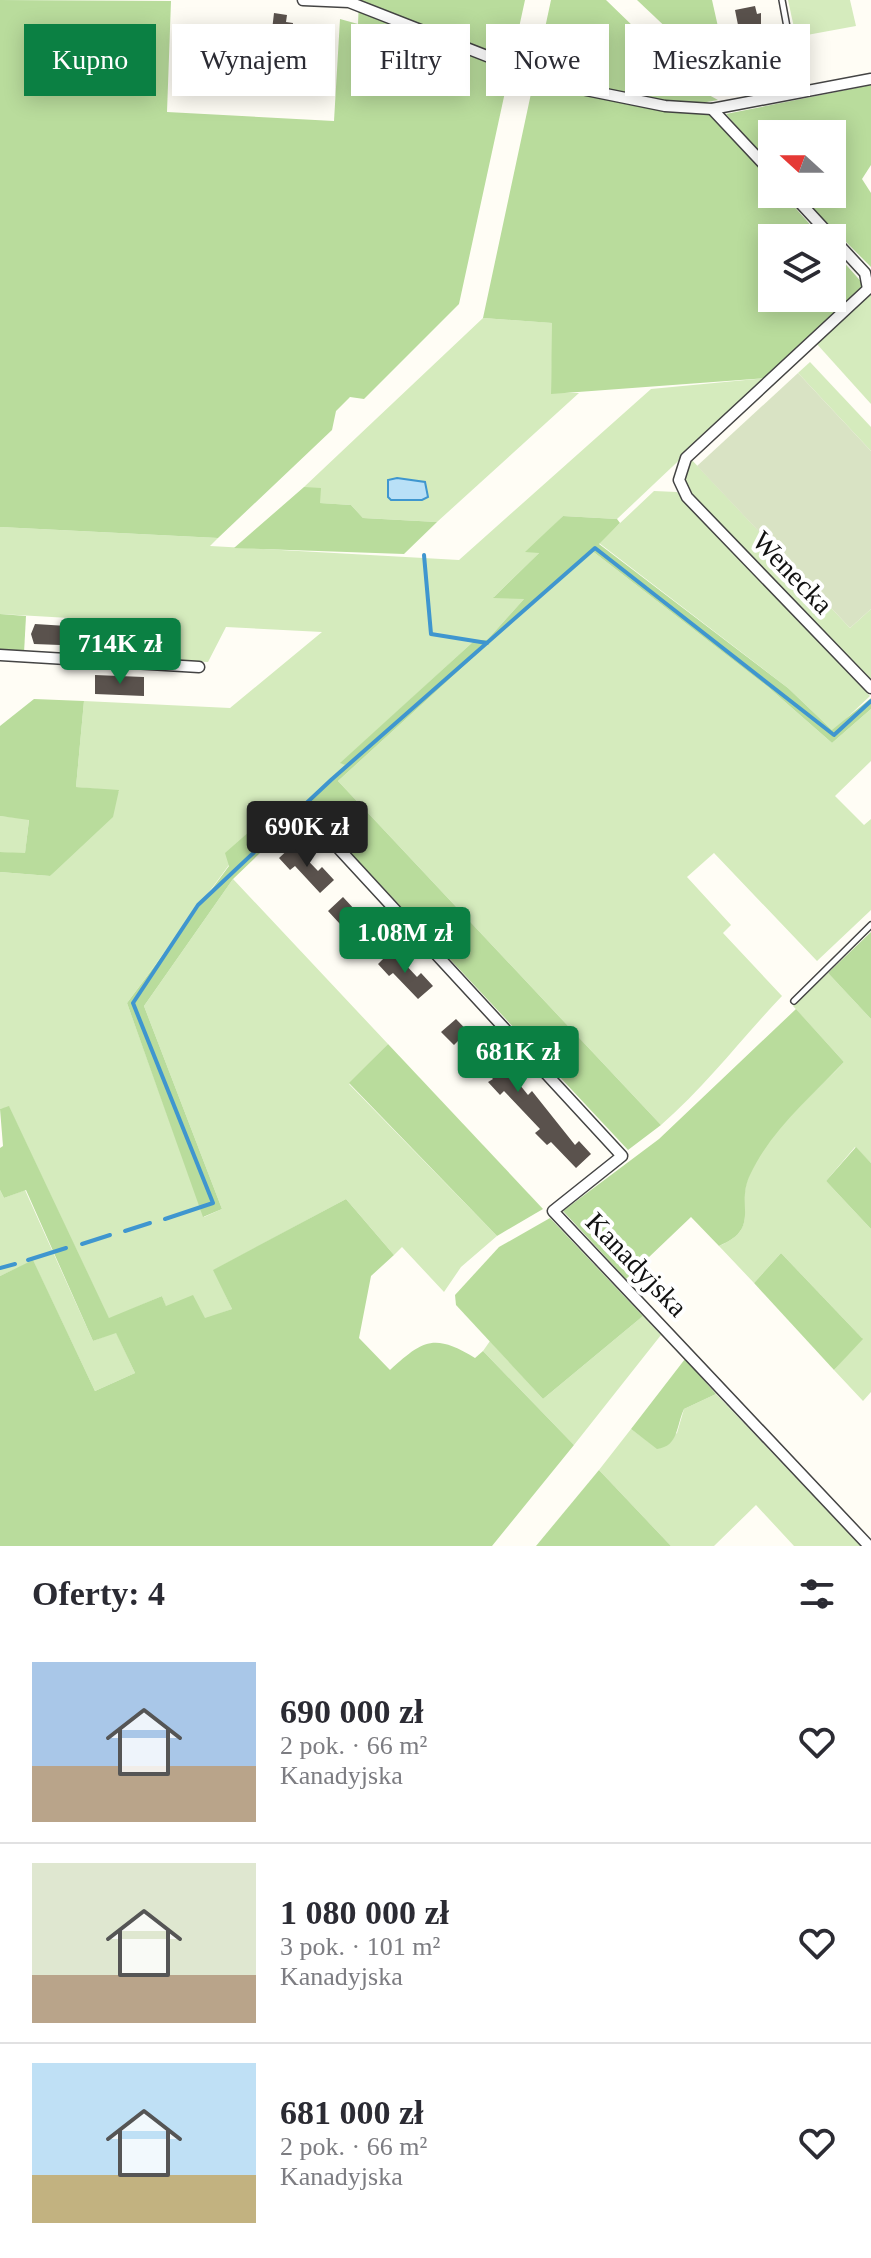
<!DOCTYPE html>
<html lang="pl">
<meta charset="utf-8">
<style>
:root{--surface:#fff;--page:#f2f2f3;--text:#2b2b33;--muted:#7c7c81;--line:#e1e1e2;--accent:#0b8043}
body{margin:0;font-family:"Times New Roman",serif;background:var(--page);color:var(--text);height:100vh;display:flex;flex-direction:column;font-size:30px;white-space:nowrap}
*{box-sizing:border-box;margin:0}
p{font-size:26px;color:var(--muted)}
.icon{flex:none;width:44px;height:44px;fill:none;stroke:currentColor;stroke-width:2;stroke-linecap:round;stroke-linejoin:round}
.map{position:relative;height:1546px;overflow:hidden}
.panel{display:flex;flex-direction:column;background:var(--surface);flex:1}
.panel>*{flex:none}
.banner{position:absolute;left:24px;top:24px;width:824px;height:72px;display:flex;gap:16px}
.needle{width:52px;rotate:291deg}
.buttons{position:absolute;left:758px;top:120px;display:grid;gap:16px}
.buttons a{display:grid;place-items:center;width:88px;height:88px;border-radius:0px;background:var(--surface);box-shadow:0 4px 20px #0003;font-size:40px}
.price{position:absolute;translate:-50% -68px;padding:0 18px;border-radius:8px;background:var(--accent);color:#fff;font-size:26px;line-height:52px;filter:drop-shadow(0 2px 4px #0008)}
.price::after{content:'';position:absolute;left:50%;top:48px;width:24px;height:18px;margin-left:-12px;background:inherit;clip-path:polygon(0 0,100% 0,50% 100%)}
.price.selected{background:#222;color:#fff}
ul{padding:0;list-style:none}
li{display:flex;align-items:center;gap:24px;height:200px;padding:0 32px}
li+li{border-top:2px solid var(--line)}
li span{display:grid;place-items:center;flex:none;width:224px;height:160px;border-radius:0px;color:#555}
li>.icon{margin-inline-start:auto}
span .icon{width:96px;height:96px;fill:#fffc;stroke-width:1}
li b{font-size:34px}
h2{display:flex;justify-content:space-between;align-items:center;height:96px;padding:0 32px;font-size:34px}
.chip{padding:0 28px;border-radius:0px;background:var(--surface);box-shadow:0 4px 20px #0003;font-size:28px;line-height:72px}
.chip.selected{background:var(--accent);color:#fff}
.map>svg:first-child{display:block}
.green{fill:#d5ebbd}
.forest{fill:#b9dc9c}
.cemetery{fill:#d9e3c4}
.water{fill:#b9e0f7;stroke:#3f96cf;stroke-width:2}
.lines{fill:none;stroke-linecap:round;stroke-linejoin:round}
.stream{stroke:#3f96cf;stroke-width:4}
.building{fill:#5a524d}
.lane-casing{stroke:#444;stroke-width:8}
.street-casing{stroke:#444;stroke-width:13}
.lane{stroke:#fff;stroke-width:5}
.street{stroke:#fff;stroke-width:10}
.labels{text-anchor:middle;stroke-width:8;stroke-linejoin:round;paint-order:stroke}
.street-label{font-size:28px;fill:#111;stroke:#fff}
</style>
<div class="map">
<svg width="871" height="1546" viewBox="0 0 871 1546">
<rect width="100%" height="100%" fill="#fffdf5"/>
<g class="green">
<polygon points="788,0 850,0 856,26 796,37"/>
<polygon points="871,290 871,404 816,343"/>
<polygon points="483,318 553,323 551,393 579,393 437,522 363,518 351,505 319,503 304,487"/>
<polygon points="810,362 871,427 871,451 798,373"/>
<polygon points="766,378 617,519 563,516 527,552 540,552 494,597 525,598 487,640 475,640 341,763 346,765 273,832 250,831 229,865 127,1003 204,1217 222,1209 144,1006 233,879 388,1044 349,1084 497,1236 461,1267 444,1292 402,1247 394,1255 346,1199 214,1270 232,1309 205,1319 166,1307 162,1296 109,1319 9,1107 0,1109 0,872 50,876 119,791 76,787 84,701 230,708 322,632 226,627 208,662 120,658 121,621 0,614 0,527 218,538 210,546 459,560 651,389"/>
<polygon points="690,458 850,628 871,609 871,684 687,490 683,479"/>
<polygon points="654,491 677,492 870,696 833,731 788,688 599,543"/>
<path d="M591,550L768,687L832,743L871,709V761L835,796L864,825L871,819V910L817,961L714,853L687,877L731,925L723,933L782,996C741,1039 706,1086 661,1125L338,781Z"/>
<polygon points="0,816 29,819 25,854 0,852"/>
<path d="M828,973L871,1019V1163L855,1147L826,1181L871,1229V1392L863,1401L834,1370L862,1338L781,1253L754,1283L719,1246C760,1228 737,1209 748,1178C764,1133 812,1097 844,1062L793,1006Z"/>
<polygon points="0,1190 4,1198 25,1190 93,1341 116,1332 135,1373 95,1391 33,1261 0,1276"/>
<polygon points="643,1316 661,1335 574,1445 483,1351 490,1341 543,1399"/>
<polygon points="716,1394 861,1546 794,1546 756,1505 714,1546 671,1546 599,1470 631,1429 657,1448 677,1433 684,1409"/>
</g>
<g class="forest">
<polygon points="0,0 171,1 167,112 334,121 340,19 358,24 359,0 525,0 459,304 364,399 350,397 336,411 332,430 218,538 0,527"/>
<polygon points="551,0 606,0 698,89 718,100 701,103 772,182 772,194 783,194 822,238 772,238 772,298 832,298 832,249 865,286 766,378 551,394 552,323 483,318"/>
<polygon points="637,0 712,0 727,67 711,70"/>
<polygon points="871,85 871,165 862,179 871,193 871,267 798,194 832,194 832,134 772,134 772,168 726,114"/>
<polygon points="304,487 321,488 320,503 351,505 363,518 437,522 404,554 234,548"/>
<polygon points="563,516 617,519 620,523 599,544 788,688 832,730 871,698 871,709 832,743 768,687 591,550 338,781 661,1125 628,1150 308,807 233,879 144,1006 222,1209 203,1217 127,1003 229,866 225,853 250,831 273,832 345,765 340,763 475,640 487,640 524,599 493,598 539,553 525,552"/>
<polygon points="0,614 26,616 24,653 0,651"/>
<polygon points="34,699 84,701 76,787 119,790 113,817 50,876 0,872 0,852 25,853 29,820 0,816 0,726"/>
<polygon points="871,932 871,1019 828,973"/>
<path d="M796,1009L844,1062C811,1097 770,1131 750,1175C735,1206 762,1228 719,1246L691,1217L626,1279L563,1211L659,1139Z"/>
<polygon points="388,1044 543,1209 497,1236 349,1083"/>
<path d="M9,1106L109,1318L162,1296L166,1306L193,1295L205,1318L232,1309L213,1270L346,1199L394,1255L371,1276L359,1338L390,1370C423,1340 434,1333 475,1358L483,1351L574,1445L492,1546H0V1276L33,1260L95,1391L135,1373L116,1333L93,1341L26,1190L4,1198L0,1190V1148L3,1146L0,1109Z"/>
<polygon points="856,1147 871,1163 871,1229 826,1181"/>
<polygon points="550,1218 643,1316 543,1399 456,1305 455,1295 499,1247"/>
<polygon points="781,1253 863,1339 834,1370 754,1283"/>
<path d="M685,1359L716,1394L684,1409C676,1426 679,1446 657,1449L631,1429Z"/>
<polygon points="599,1470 671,1546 536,1546"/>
</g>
<polygon class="cemetery" points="798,373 871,451 871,609 850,628 697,466"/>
<polygon class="water" points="397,478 425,482 428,497 422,500 391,500 388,497 388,480"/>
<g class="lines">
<g class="stream">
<polyline points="424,555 431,634 487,643"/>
<polyline points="165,1219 213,1203 133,1003 198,905 331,780 595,548 834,735 871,701"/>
<polyline points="125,1231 150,1223"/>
<polyline points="82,1244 110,1235"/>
<polyline points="28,1260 66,1248"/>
<polyline points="0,1268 15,1264"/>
</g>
</g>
<g class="building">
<polygon points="755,6 757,14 761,13 761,36 741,40 735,10"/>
<polygon points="274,13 287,15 286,22 293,23 292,36 288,36 286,63 276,63 276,56 269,56"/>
<polygon points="192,55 213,56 215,77 206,77 206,84 194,83"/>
<polygon points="35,624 83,627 82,639 60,638 60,645 34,644 31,634"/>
<polygon points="95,675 144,677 144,696 95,694"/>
<polygon points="293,845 318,871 322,867 334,880 320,893 295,866 290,870 279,858"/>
<polygon points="343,897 368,924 372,920 383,933 369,946 344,920 340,924 328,911"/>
<polygon points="392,950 417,977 421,973 433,986 418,999 393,973 389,976 378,964"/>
<polygon points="456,1019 481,1045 485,1041 528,1095 532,1091 575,1145 579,1141 591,1154 576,1168 551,1142 547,1145 535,1133 540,1129 504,1091 500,1095 488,1082 493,1079 458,1041 454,1045 441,1032"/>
</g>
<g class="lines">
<g class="lane-casing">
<g id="lane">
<polyline points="782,0 799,92"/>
<polyline points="794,1001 871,925"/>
</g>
</g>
<g class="street-casing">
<g id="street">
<polyline points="303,0 349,2 515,67 581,89 665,106 712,109 871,79"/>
<polyline points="712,109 772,173"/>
<polyline points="792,194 865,273 868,289 686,458 679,480 687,497 871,688"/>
<polyline points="0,655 199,667"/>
<polyline points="305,812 622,1156 553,1211 869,1546"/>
</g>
</g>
<use href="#lane" class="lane"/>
<use href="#street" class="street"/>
</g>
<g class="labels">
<g class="street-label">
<text transform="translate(793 572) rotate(46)" y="10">Wenecka</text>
<text transform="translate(637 1264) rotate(46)" y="10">Kanadyjska</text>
</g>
</g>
</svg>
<div class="buttons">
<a><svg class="needle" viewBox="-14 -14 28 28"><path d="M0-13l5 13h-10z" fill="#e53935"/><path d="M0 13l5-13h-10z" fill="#7c7c81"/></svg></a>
<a><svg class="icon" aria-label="layers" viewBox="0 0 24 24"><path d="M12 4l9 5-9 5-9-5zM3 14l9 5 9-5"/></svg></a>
</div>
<b class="price" style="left:120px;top:686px">714K zł</b>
<b class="price selected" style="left:307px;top:869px">690K zł</b>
<b class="price" style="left:405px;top:975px">1.08M zł</b>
<b class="price" style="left:518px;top:1094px">681K zł</b>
<div class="banner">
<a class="chip selected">Kupno</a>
<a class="chip">Wynajem</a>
<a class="chip">Filtry</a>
<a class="chip">Nowe</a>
<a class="chip">Mieszkanie</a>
</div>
</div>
<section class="panel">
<h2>Oferty: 4<svg class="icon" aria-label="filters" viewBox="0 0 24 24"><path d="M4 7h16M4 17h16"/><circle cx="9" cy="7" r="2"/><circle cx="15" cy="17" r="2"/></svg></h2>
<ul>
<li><span style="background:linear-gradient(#a9c7e8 65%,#b9a48a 0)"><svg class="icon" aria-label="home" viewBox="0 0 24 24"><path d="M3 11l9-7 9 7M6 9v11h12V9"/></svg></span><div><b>690 000 zł</b><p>2 pok. · 66 m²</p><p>Kanadyjska</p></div><svg class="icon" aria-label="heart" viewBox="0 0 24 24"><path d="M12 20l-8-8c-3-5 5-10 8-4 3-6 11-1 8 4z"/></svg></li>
<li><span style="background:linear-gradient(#dfe7d0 70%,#b9a48a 0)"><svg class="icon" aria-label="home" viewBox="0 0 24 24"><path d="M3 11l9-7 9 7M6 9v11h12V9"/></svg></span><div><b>1 080 000 zł</b><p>3 pok. · 101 m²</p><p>Kanadyjska</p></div><svg class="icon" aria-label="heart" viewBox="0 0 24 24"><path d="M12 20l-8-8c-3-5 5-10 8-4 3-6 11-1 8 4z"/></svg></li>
<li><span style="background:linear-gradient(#bfe0f5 70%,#c2b280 0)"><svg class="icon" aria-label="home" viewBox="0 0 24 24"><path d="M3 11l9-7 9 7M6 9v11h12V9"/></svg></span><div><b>681 000 zł</b><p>2 pok. · 66 m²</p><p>Kanadyjska</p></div><svg class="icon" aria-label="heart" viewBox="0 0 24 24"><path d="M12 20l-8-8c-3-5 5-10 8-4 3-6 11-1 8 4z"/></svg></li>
</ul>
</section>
